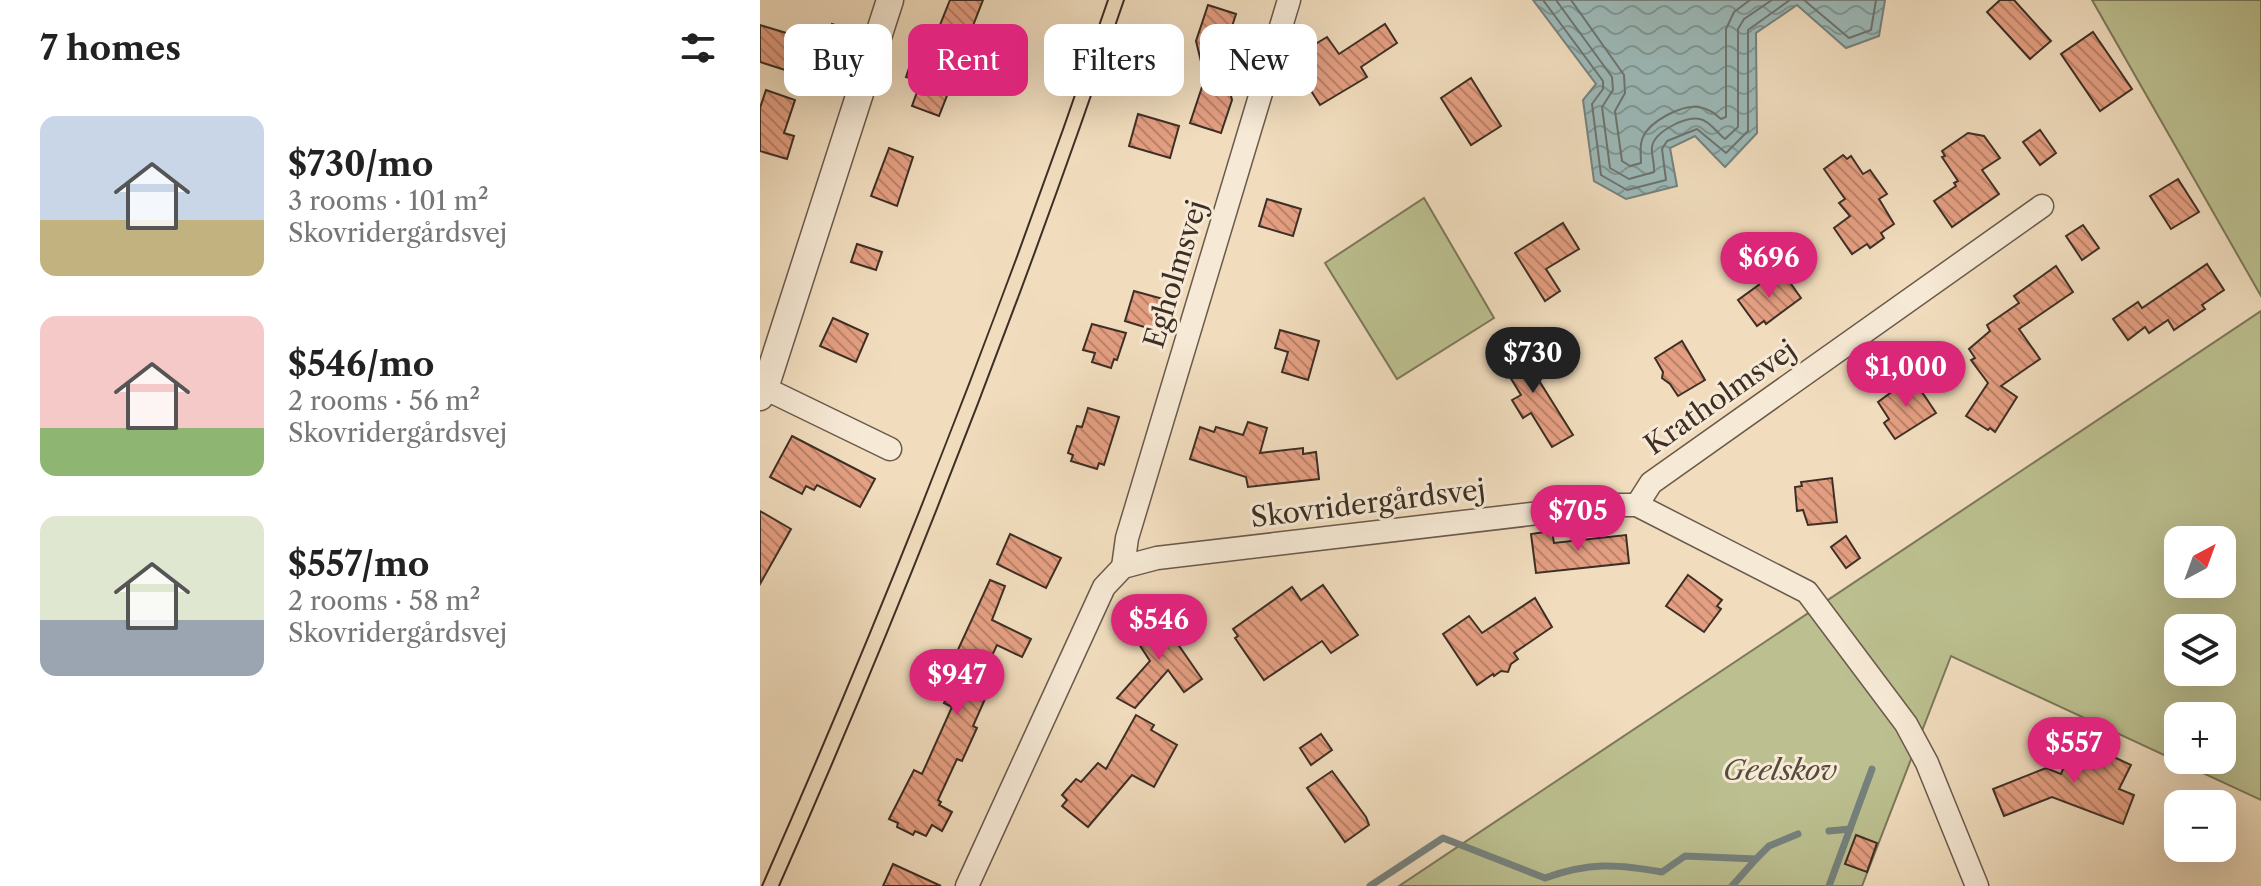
<!DOCTYPE html>
<meta charset="utf-8">
<style>
:root{--surface:#fff;--page:#f6f6f6;--text:#222;--muted:#767676;--accent:#db2777}
body{margin:0;font-family:"Libre Caslon Text",serif;background:var(--page);color:var(--text);height:100vh;display:flex;flex-direction:column;font-size:30px;white-space:nowrap}
*{box-sizing:border-box;margin:0}
p{font-size:26px;color:var(--muted)}
.icon{flex:none;width:44px;height:44px;fill:none;stroke:currentColor;stroke-width:2;stroke-linecap:round;stroke-linejoin:round}
.map{position:relative;flex:1;overflow:hidden}
.details{display:flex;flex-direction:column;background:var(--surface);width:760px}
.details>*{flex:none}
.hud{position:absolute;left:24px;top:24px;width:760px;height:72px;display:flex;gap:16px}
.needle{width:52px;rotate:41deg}
.tools{position:absolute;left:1404px;top:526px;display:grid;gap:16px}
.tools a{display:grid;place-items:center;width:72px;height:72px;border-radius:16px;background:var(--surface);box-shadow:0 8px 32px #0002;font-size:40px}
.price{position:absolute;translate:-50% -68px;padding:0 18px;border-radius:28px;background:var(--accent);color:#fff;font-size:26px;line-height:52px;filter:drop-shadow(0 2px 4px #0008)}
.price::after{content:'';position:absolute;left:50%;top:48px;width:24px;height:18px;margin-left:-12px;background:inherit;clip-path:polygon(0 0,100% 0,50% 100%)}
.price.selected{background:#222;color:#fff}
ul{padding:0;list-style:none}
li{display:flex;align-items:center;gap:24px;height:200px;padding:0 40px}
li span{display:grid;place-items:center;flex:none;width:224px;height:160px;border-radius:16px;color:#555}
li>.icon{margin-inline-start:auto}
span .icon{width:96px;height:96px;fill:#fffc;stroke-width:1}
li b{font-size:34px}
h2{display:flex;justify-content:space-between;align-items:center;height:96px;padding:0 40px;font-size:34px}
.pill{padding:0 28px;border-radius:16px;background:var(--surface);box-shadow:0 8px 32px #0002;font-size:28px;line-height:72px}
.pill.selected{background:var(--accent);color:#fff}
main{display:flex;flex:1;min-height:0}
.map>svg:first-child{display:block}
.green{fill:#bcc090;stroke:#7c785b;stroke-width:2;fill-rule:evenodd}
.water{fill:url(#water-waves);stroke:#76827e;stroke-width:2}
.lines{fill:none;stroke-linecap:round;stroke-linejoin:round}
.shore{stroke:#6c7470;stroke-width:2}
.stream{stroke:#76827e;stroke-width:7}
.building{fill:url(#building-back-hatch);stroke:#3d2f26;stroke-width:2}
.minor-casing{stroke:#6a5a4c;stroke-width:25}
.tertiary-casing{stroke:#6a5a4c;stroke-width:29}
.minor{stroke:#f6e9d5;stroke-width:22}
.tertiary{stroke:#f6e9d5;stroke-width:26}
.tram{stroke:#3d2f26;stroke-width:2}
.labels{text-anchor:middle;stroke-width:6;stroke-linejoin:round;paint-order:stroke}
.street-label{font-size:28px;fill:#3d2f26;stroke:#f6e9d5}
.park-label{font-size:28px;font-style:italic;fill:#564c3b;stroke:#f6e9d5}
</style>
<main>
<section class="details">
<h2>7 homes<svg class="icon" aria-label="filters" viewBox="0 0 24 24"><path d="M4 7h16M4 17h16"/><circle cx="9" cy="7" r="2"/><circle cx="15" cy="17" r="2"/></svg></h2>
<ul>
<li><span style="background:linear-gradient(#c9d6e8 65%,#c2b280 0)"><svg class="icon" aria-label="home" viewBox="0 0 24 24"><path d="M3 11l9-7 9 7M6 9v11h12V9"/></svg></span><div><b>$730/mo</b><p>3 rooms · 101 m²</p><p>Skovridergårdsvej</p></div></li>
<li><span style="background:linear-gradient(#f6c9c9 70%,#8fb573 0)"><svg class="icon" aria-label="home" viewBox="0 0 24 24"><path d="M3 11l9-7 9 7M6 9v11h12V9"/></svg></span><div><b>$546/mo</b><p>2 rooms · 56 m²</p><p>Skovridergårdsvej</p></div></li>
<li><span style="background:linear-gradient(#dfe7d0 65%,#9aa5b1 0)"><svg class="icon" aria-label="home" viewBox="0 0 24 24"><path d="M3 11l9-7 9 7M6 9v11h12V9"/></svg></span><div><b>$557/mo</b><p>2 rooms · 58 m²</p><p>Skovridergårdsvej</p></div></li>
</ul>
</section>
<div class="map">
<svg width="1501" height="886" viewBox="0 0 1501 886">
<defs>
<pattern id="water-waves" width="16" height="10" patternUnits="userSpaceOnUse" patternTransform="scale(2)"><rect width="16" height="10" fill="#9cbab9"/><path d="M0 5q4-4 8 0t8 0" fill="none" stroke="#809896"/></pattern>
<pattern id="building-back-hatch" width="6" height="6" patternUnits="userSpaceOnUse" patternTransform="scale(2)"><rect width="6" height="6" fill="#e49f82"/><path d="M-1 5l2 2M0 0l6 6M5-1l2 2" fill="none" stroke="#ba826a"/></pattern>
</defs>
<rect width="100%" height="100%" fill="#f1ddbe"/>
<filter id="stains"><feTurbulence type="fractalNoise" baseFrequency=".0025" numOctaves="4"/><feColorMatrix values="0 0 0 0 .2 0 0 0 0 .09 0 0 0 0 .02 0 0 0 .5 -.17"/></filter>
<radialGradient id="worn" r=".72"><stop offset=".6" stop-color="#630" stop-opacity="0"/><stop offset="1" stop-color="#630" stop-opacity=".3"/></radialGradient>
<g class="green">
<polygon points="1332,0 1501,0 1501,296"/>
<polygon points="664,198 734,318 637,379 565,263"/>
<path d="M1501,311V800L1191,656L1102,886H639ZM1418,540H1462V584H1418ZM1418,628H1462V672H1418ZM1418,716H1462V760H1418Z"/>
</g>
<polygon class="water" points="773,0 1125,0 1119,36 1086,48 1037,5 996,33 997,133 965,167 935,136 910,148 917,186 866,199 834,181 823,100 836,84"/>
<g class="lines">
<g class="shore">
<polyline points="783,0 843,81 843,89 832,104 841,175 867,190 906,180 902,149 907,141 937,129 966,153 988,131 988,30 1030,0"/>
<path d="M796,0L852,77L853,90L842,107L850,168L869,179L894,172C895,164 891,155 892,147C894,132 925,116 940,119C950,121 957,133 965,139L978,127V29L984,19L1012,0"/>
<path d="M811,0L864,75L865,93L855,111L862,161L870,166L881,163C881,154 879,145 883,137C890,121 921,105 938,107C948,108 954,113 961,119L966,117V29L974,12L990,0"/>
<polyline points="1044,0 1089,38 1111,30 1116,0"/>
</g>
<g class="stream">
<polyline points="1069,831 1090,829"/>
<path d="M610,886L683,838L785,878C829,862 857,864 902,872L925,856L996,859L1009,846L1038,834"/>
<polyline points="972,886 996,859"/>
<polyline points="1069,886 1112,769"/>
</g>
</g>
<g class="building">
<polygon points="190,0 223,0 205,46 176,35"/>
<polygon points="1240,0 1254,0 1291,41 1270,59 1227,12"/>
<polygon points="448,5 476,14 462,58 472,100 461,133 430,123 445,78 436,41"/>
<polygon points="72,24 94,31 87,53 66,46"/>
<polygon points="625,24 637,43 601,67 607,77 560,105 543,78 551,73 539,54 567,37 579,54"/>
<polygon points="0,25 36,36 25,70 0,62"/>
<polygon points="1333,32 1372,89 1340,111 1301,54"/>
<polygon points="153,56 176,63 170,81 190,88 179,116 152,106 161,81 146,77"/>
<polygon points="711,78 741,126 711,145 681,98"/>
<polygon points="6,90 35,100 24,133 34,136 27,159 0,151 0,108"/>
<polygon points="378,114 419,126 410,158 369,146"/>
<polygon points="1280,130 1296,153 1280,165 1263,142"/>
<polygon points="1208,133 1224,136 1240,158 1222,170 1239,194 1192,227 1174,201 1196,186 1194,183 1198,181 1182,157 1185,156 1182,151"/>
<polygon points="129,148 153,157 137,206 111,196"/>
<polygon points="1083,155 1087,159 1091,156 1103,174 1110,170 1127,194 1119,199 1134,224 1121,233 1124,238 1110,248 1107,244 1092,254 1074,228 1090,216 1079,203 1085,199 1064,169"/>
<polygon points="1418,179 1439,212 1411,229 1390,196"/>
<polygon points="507,199 541,209 533,236 499,226"/>
<polygon points="803,223 819,249 786,269 800,291 785,301 755,253"/>
<polygon points="1323,225 1339,248 1322,260 1306,236"/>
<polygon points="97,244 122,252 116,270 91,262"/>
<polygon points="1447,264 1464,290 1442,305 1445,309 1414,330 1408,320 1389,333 1385,327 1368,340 1353,319 1378,302 1382,308"/>
<polygon points="1296,266 1313,292 1259,329 1280,359 1241,386 1257,397 1235,432 1230,428 1228,430 1206,416 1228,383 1211,360 1215,358 1209,349 1230,331 1227,325 1259,303 1254,296"/>
<polygon points="1024,274 1041,298 1006,324 1004,321 997,326 978,300 1007,279 1010,284"/>
<polygon points="374,291 403,299 394,330 365,321"/>
<polygon points="73,318 108,334 96,362 60,346"/>
<polygon points="332,324 366,333 357,360 354,359 351,368 332,362 335,353 323,350"/>
<polygon points="520,330 559,341 548,380 522,372 528,352 515,348"/>
<polygon points="753,339 813,435 792,447 771,413 763,418 752,400 761,395 734,351"/>
<polygon points="922,341 945,380 918,396 910,384 902,378 903,372 895,358"/>
<polygon points="1154,380 1176,413 1135,439 1124,423 1129,419 1118,402 1144,383"/>
<polygon points="328,408 359,417 344,465 339,463 337,469 311,461 313,455 308,453 317,426 322,427"/>
<polygon points="488,422 507,428 500,453 543,448 543,454 556,452 559,479 488,487 486,477 430,459 440,427 454,432 456,427 483,435"/>
<polygon points="32,436 115,479 100,507 57,485 54,490 46,486 42,494 10,477"/>
<polygon points="1072,478 1077,522 1048,525 1043,510 1037,511 1035,487 1042,486 1041,482"/>
<polygon points="0,511 31,529 0,584"/>
<polygon points="792,531 794,543 866,535 869,563 776,573 771,534"/>
<polygon points="250,534 301,558 286,588 237,564"/>
<polygon points="1086,536 1100,558 1086,568 1071,547"/>
<polygon points="928,575 962,600 957,606 961,609 944,632 906,606"/>
<polygon points="230,580 245,586 232,620 271,639 262,657 237,645 218,685 229,690 213,726 217,728 202,761 197,759 178,800 181,802 179,805 192,812 182,831 172,825 166,836 155,831 153,835 137,827 138,823 129,819 154,770 162,774 192,707 184,703 205,658 196,654"/>
<polygon points="563,585 598,635 571,653 562,641 504,680 475,638 478,636 473,629 532,587 541,600"/>
<polygon points="775,598 792,627 754,653 758,659 751,664 748,672 741,671 734,676 733,674 717,685 683,634 709,616 722,633"/>
<polygon points="395,611 442,679 424,692 408,670 375,708 357,698 390,661 377,641 385,636 377,624"/>
<polygon points="376,715 394,725 391,730 417,745 394,787 372,775 328,827 302,806 307,800 302,795 316,779 321,782 338,763 346,769"/>
<polygon points="561,734 572,750 551,765 540,748"/>
<polygon points="1315,739 1371,765 1359,789 1374,795 1363,824 1292,797 1244,816 1233,789 1286,768 1301,774"/>
<polygon points="572,771 606,817 609,825 585,842 547,788"/>
<polygon points="1096,835 1117,843 1107,872 1085,864"/>
<polygon points="133,864 181,886 123,886"/>
</g>
<g class="lines">
<g class="minor-casing">
<g id="minor">
<polyline points="0,386 130,449"/>
<polyline points="877,505 891,483 1282,206"/>
<polyline points="363,567 367,538 529,0"/>
<polyline points="207,886 344,587 363,567 397,558 847,505 877,505 1047,592 1146,724 1167,763 1217,886"/>
</g>
</g>
<g class="tertiary-casing">
<polyline id="tertiary" points="0,397 5,388 130,0"/>
</g>
<use href="#minor" class="minor"/>
<use href="#tertiary" class="tertiary"/>
<g class="tram">
<path d="M2,886C130,596 246,300 348,0"/>
<path d="M19,886C147,596 262,300 364,0"/>
</g>
</g>
<g class="labels">
<g class="street-label">
<text transform="translate(415 274) rotate(-73)" y="10">Egholmsvej</text>
<text transform="translate(960 397) rotate(-35)" y="10">Kratholmsvej</text>
<text transform="translate(608 503) rotate(-7)" y="10">Skovridergårdsvej</text>
</g>
<g class="park-label">
<text x="1020" y="780">Geelskov</text>
</g>
</g>
<rect width="100%" height="100%" filter="url(#stains)"/>
<rect width="100%" height="100%" fill="url(#worn)"/>
</svg>
<div class="tools">
<a><svg class="needle" viewBox="-14 -14 28 28"><path d="M0-13l5 13h-10z" fill="#e53935"/><path d="M0 13l5-13h-10z" fill="#767676"/></svg></a>
<a><svg class="icon" aria-label="layers" viewBox="0 0 24 24"><path d="M12 4l9 5-9 5-9-5zM3 14l9 5 9-5"/></svg></a>
<a>+</a>
<a>−</a>
</div>
<b class="price" style="left:1009px;top:300px">$696</b>
<b class="price selected" style="left:773px;top:395px">$730</b>
<b class="price" style="left:1146px;top:409px">$1,000</b>
<b class="price" style="left:818px;top:553px">$705</b>
<b class="price" style="left:399px;top:662px">$546</b>
<b class="price" style="left:197px;top:717px">$947</b>
<b class="price" style="left:1314px;top:785px">$557</b>
<div class="hud">
<a class="pill">Buy</a>
<a class="pill selected">Rent</a>
<a class="pill">Filters</a>
<a class="pill">New</a>
</div>
</div>
</main>
